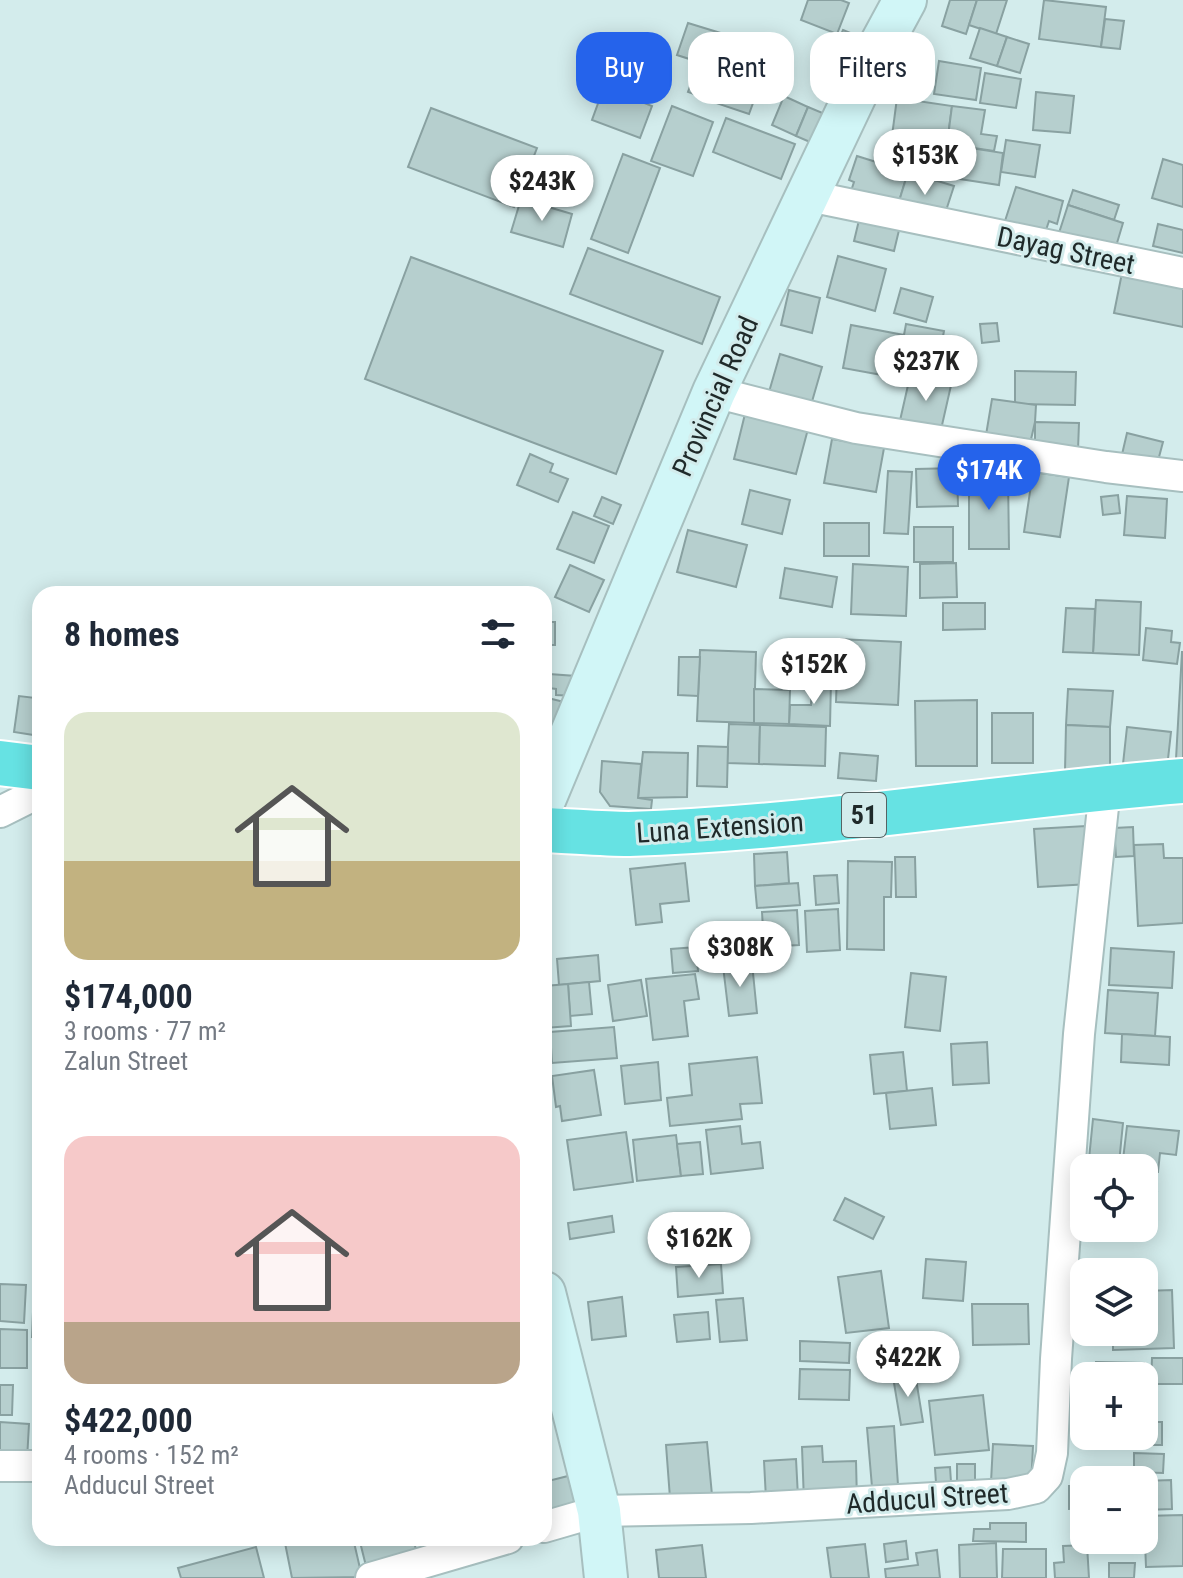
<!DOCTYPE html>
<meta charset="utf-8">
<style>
:root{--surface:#fff;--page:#f2f2f3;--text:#1f2937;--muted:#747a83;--accent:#2563eb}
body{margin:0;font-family:"Roboto Condensed",sans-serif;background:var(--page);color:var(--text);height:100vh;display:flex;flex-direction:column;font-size:30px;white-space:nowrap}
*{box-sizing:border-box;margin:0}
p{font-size:26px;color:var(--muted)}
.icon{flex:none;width:44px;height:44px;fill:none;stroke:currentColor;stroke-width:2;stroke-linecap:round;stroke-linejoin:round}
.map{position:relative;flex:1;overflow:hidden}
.drawer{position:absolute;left:32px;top:586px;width:520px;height:960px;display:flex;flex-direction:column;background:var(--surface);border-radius:24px;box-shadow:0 4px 20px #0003}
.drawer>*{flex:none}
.hud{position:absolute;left:576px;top:32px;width:486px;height:72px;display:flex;gap:16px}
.controls{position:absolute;left:1070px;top:1154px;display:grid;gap:16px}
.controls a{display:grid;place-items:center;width:88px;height:88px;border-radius:16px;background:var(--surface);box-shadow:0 4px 20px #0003;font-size:40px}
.price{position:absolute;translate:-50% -68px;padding:0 18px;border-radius:28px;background:#fff;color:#222;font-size:26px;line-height:52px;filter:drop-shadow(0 2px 4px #0008)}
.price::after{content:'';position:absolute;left:50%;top:48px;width:24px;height:18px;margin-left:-12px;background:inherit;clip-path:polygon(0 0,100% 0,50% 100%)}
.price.on{background:var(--accent);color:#fff}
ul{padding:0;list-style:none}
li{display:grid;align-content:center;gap:16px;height:424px;padding:0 32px}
li span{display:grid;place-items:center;height:248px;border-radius:24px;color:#555}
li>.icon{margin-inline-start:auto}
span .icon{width:144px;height:144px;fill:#fffc;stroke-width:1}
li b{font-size:34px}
h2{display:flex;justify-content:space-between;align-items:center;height:96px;padding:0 32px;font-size:34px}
.tag{padding:0 28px;border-radius:24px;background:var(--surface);box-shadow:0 4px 20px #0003;font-size:28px;line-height:72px}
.tag.on{background:var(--accent);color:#fff}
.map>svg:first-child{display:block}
.building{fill:#b6cfce;stroke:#89a1a1;stroke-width:2}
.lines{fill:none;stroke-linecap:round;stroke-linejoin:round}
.street-casing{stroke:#a7bfbf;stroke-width:34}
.secondary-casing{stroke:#a7bfbf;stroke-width:46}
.highway-casing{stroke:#fff;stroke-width:48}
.street{stroke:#fff;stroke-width:30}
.secondary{stroke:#d1f6f7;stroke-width:42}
.highway{stroke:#66e2e3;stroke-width:44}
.labels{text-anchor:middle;stroke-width:6;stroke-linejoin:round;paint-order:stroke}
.shield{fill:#d3ecec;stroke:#556464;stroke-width:2}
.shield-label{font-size:26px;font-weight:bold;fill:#1f2929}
.street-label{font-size:28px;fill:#1f2929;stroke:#d3ecec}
</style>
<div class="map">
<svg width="1183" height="1578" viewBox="0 0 1183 1578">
<rect width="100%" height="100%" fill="#d3ecec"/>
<g class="building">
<polygon points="808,0 841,0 849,3 837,34 801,20"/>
<polygon points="950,0 977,0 966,34 942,26"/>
<polygon points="977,0 1007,0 996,34 969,25"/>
<polygon points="1044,0 1106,7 1101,47 1039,39"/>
<polygon points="1105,19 1124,21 1120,49 1101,47"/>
<polygon points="688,23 727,35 717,68 677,55"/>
<polygon points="980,28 1007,37 997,66 970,58"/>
<polygon points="843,30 865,39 857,58 835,48"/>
<polygon points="1007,37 1029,44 1020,73 997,66"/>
<polygon points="729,60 743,64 736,84 722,79"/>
<polygon points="939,61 981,68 976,100 934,94"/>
<polygon points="702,69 718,74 708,99 688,92 695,73 701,74"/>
<polygon points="985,73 1021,79 1016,108 980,103"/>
<polygon points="722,79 757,92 749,114 713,102"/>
<polygon points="604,87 652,106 640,138 592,120"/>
<polygon points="1036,92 1074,96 1070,133 1033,130"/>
<polygon points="784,96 808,107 796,136 772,125"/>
<polygon points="897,98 952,106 947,144 892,136"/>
<polygon points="672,106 713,122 693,176 651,161"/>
<polygon points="952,106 985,110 981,134 997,136 994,151 947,144"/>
<polygon points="808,107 825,114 817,145 796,136"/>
<polygon points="431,108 537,148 514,207 408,167"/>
<polygon points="726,118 795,144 781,179 713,152"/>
<polygon points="1006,140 1040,145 1035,177 1001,172"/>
<polygon points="932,142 1003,153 999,185 927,174"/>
<polygon points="623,154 660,168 628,253 591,239"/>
<polygon points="857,156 908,172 897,208 850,194 854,182 849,180"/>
<polygon points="1163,159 1183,165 1183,207 1152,198"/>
<polygon points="908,172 954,186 942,223 897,208"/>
<polygon points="1016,187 1063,201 1057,224 1049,221 1044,236 1004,224"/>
<polygon points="1073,190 1119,205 1114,220 1068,205"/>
<polygon points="521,199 572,214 563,247 511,232"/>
<polygon points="1068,205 1123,223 1114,253 1058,236"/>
<polygon points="860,216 900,226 894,251 854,241"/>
<polygon points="1158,224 1183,230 1183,253 1153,246"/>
<polygon points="588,248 720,297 702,344 570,294"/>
<polygon points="838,256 886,269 875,311 827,297"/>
<polygon points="411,257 663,351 616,474 365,379"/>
<polygon points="1123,268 1183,280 1183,327 1114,313"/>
<polygon points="901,288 933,297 926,322 894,313"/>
<polygon points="789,290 820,298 812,333 781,325"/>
<polygon points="997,323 999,341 982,343 980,324"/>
<polygon points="906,324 944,331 936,372 895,364 893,377 843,368 851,325 904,335"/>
<polygon points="780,354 822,367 811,405 769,392"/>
<polygon points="1015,371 1076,372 1075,405 1015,404"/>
<polygon points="911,372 952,381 940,434 899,425"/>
<polygon points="992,399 1036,405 1035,422 1029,448 985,441"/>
<polygon points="745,414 808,429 796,474 734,459"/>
<polygon points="1035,422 1079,423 1078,450 1035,450"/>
<polygon points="1127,433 1163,442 1155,472 1120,463"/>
<polygon points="832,439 884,448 876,492 824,483"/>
<polygon points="530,454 553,464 550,472 568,479 558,502 517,485"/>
<polygon points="957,468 958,506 917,507 916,469"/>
<polygon points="888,471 912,472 908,534 884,533"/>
<polygon points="1033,472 1069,477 1060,537 1024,532"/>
<polygon points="969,475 1008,475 1009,549 969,549"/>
<polygon points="750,490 790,500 782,534 742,524"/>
<polygon points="1118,495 1120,513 1103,515 1101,497"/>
<polygon points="1127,496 1167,499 1165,538 1124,535"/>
<polygon points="602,497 621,505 613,524 594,516"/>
<polygon points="573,512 609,526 594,563 557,549"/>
<rect x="824" y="523" width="45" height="33"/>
<rect x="914" y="527" width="39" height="35"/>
<polygon points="688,530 747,545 736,587 677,572"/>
<polygon points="956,563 957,597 920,598 920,564"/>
<polygon points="853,564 908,567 906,616 851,614"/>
<polygon points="570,565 604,580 589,612 555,597"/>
<polygon points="785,568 837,577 832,607 780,598"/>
<polygon points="1096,600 1141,602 1139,655 1093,653"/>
<polygon points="943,603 985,603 985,629 943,630"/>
<polygon points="1066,608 1095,609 1093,653 1063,652"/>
<rect x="544" y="622" width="11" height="23"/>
<polygon points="1146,628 1172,631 1171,642 1180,643 1177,664 1143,660"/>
<polygon points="838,639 901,642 898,705 836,702"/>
<polygon points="700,650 756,652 754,723 697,721"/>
<polygon points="1182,652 1183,652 1183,759 1176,759"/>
<polygon points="679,657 700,657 698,696 678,695"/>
<polygon points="549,674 576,676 574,696 556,695 556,689 548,688"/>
<polygon points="812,679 831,680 830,726 789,724 790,705 811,705"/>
<polygon points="36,684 40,685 40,736 14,732 19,696 35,698"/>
<polygon points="754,689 790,690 789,724 754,723"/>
<polygon points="1068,689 1113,691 1110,727 1066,725"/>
<polygon points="544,697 564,702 559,724 544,721"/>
<polygon points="977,700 977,766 916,766 915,701"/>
<rect x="992" y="713" width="41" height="50"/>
<polygon points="729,724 760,725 759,764 727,763"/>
<polygon points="760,725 826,727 825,766 759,764"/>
<polygon points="1066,725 1110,727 1110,768 1065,771"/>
<polygon points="1127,727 1171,732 1167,768 1123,764"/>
<polygon points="698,746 728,747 727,787 697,786"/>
<polygon points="643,752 688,753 687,797 638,798"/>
<polygon points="840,753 878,756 876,781 838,778"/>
<polygon points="602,761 641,764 638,798 652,800 651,809 610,806 600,792"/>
<polygon points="1086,826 1090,884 1038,887 1034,829"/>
<polygon points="1133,827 1134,856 1116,857 1114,828"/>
<polygon points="1163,844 1164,858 1183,858 1183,923 1138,926 1134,845"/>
<polygon points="787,852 789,883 755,886 754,854"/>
<polygon points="895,857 915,857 916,897 896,897"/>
<polygon points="848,861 892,862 891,897 884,897 884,950 847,949"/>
<polygon points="685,863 689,901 660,904 662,922 636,925 630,869"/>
<polygon points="837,875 839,903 816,905 814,876"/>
<polygon points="798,883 800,905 757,908 755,886"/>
<polygon points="838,909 840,950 807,952 805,911"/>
<polygon points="797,910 799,945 764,947 762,912"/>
<polygon points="696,947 698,971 673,973 671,949"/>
<polygon points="1111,948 1174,952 1172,988 1109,985"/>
<polygon points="598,955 600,981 559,985 557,959"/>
<polygon points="752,963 757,1013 729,1016 723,966"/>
<polygon points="911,973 946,977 940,1031 905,1027"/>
<polygon points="695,974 699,999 684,1001 688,1036 653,1040 646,979"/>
<polygon points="641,980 647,1016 613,1021 608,985"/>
<polygon points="589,982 592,1014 570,1016 568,984"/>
<polygon points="568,984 571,1026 544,1028 544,986"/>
<polygon points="1108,990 1158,993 1155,1036 1105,1033"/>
<polygon points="614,1027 617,1058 552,1063 550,1032"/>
<polygon points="1122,1034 1170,1037 1169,1065 1121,1062"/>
<polygon points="987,1042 989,1083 953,1085 951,1044"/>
<polygon points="903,1052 907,1091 874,1094 870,1055"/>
<polygon points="757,1057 762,1103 740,1104 742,1119 670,1126 667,1098 692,1095 689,1064"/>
<polygon points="658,1062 661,1100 625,1104 621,1066"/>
<polygon points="594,1070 601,1115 562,1121 560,1106 556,1107 552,1076"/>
<polygon points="932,1088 936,1125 890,1129 886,1093"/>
<polygon points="1093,1119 1123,1123 1119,1163 1089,1159"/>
<polygon points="740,1126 742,1144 760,1142 763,1168 711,1174 706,1130"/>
<polygon points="1127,1126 1179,1131 1176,1155 1160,1153 1158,1172 1144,1171 1144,1168 1122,1168"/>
<polygon points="626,1132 633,1182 574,1190 567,1140"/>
<polygon points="676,1135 681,1176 637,1181 633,1140"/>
<polygon points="700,1142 703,1174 681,1176 677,1144"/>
<polygon points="1144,1191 1157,1192 1155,1210 1144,1209"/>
<polygon points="845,1198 884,1217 873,1239 834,1220"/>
<polygon points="612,1216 614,1232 570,1239 568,1223"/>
<polygon points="926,1259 966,1262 963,1301 923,1298"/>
<polygon points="721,1264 723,1293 678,1297 676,1267"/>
<polygon points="881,1271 889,1328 846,1333 838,1277"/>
<polygon points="0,1284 26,1285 24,1323 0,1321"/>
<polygon points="34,1287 40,1287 40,1337 32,1337"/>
<polygon points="1172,1290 1174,1348 1113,1350 1113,1332 1144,1332 1144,1291"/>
<polygon points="622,1297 626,1336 592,1340 588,1302"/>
<polygon points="743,1298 747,1340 720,1342 716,1300"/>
<polygon points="972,1304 1028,1304 1029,1344 973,1345"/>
<polygon points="708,1312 710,1339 677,1342 674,1315"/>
<polygon points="0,1329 27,1330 27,1368 0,1368"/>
<polygon points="800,1341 850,1343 849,1363 800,1361"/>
<polygon points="1152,1358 1183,1358 1183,1384 1151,1384"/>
<polygon points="1096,1362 1144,1363 1143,1376 1096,1376"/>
<polygon points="800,1369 850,1370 849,1400 799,1399"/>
<polygon points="915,1373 923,1422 901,1425 893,1377"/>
<polygon points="0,1385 13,1385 12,1415 0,1415"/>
<polygon points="1077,1392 1084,1392 1084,1416 1075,1416"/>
<polygon points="983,1395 989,1450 935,1455 929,1401"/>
<polygon points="0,1422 29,1424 27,1460 0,1459"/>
<polygon points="1144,1422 1162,1422 1162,1445 1122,1445 1122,1436 1144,1436"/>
<polygon points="894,1426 898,1485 872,1487 867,1428"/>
<polygon points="707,1442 712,1495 670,1498 666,1445"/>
<polygon points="993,1444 1033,1446 1031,1485 991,1482"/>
<polygon points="822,1446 823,1462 856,1461 857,1501 804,1502 802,1447"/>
<polygon points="1134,1453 1164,1454 1163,1473 1134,1472"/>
<polygon points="796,1459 798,1497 766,1499 764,1461"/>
<rect x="957" y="1464" width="18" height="19"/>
<polygon points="950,1467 952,1497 937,1498 935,1468"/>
<polygon points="568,1476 576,1505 544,1513 544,1482"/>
<polygon points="1171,1480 1172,1509 1144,1510 1144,1481"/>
<polygon points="1069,1486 1084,1486 1084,1508 1069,1509"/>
<polygon points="1183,1515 1183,1566 1146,1567 1144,1516"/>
<polygon points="990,1523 1026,1523 1026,1542 973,1541 974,1529 990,1529"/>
<polygon points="284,1538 353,1538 362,1577 292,1578"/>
<polygon points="359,1538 413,1538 419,1561 368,1574"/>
<polygon points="906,1541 908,1559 886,1562 884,1544"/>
<polygon points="996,1543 997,1578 960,1578 959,1545"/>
<polygon points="865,1544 869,1578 831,1578 827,1548"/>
<polygon points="702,1545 706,1578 659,1578 656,1550"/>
<polygon points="1087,1545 1089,1578 1055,1578 1054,1563 1064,1562 1063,1546"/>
<polygon points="256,1547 264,1578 181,1578 178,1568"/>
<polygon points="1003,1549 1046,1549 1046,1578 1002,1578"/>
<polygon points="937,1550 940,1578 886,1578 885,1569 918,1565 916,1553"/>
<polygon points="1109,1563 1135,1563 1134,1578 1109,1578"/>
</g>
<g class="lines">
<g class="street-casing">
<g id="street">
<polyline points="809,196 1183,273"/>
<polyline points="714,392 856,428 1106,467 1183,476"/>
<polyline points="0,812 40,792"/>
<polyline points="0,1466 40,1466"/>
<polyline points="544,1527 599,1511 751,1508 1008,1494 1036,1488 1047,1476 1052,1453 1056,1359 1079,1034 1105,788"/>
<polyline points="371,1578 508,1538"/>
</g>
</g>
<g class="secondary-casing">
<g id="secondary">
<polyline points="544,800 714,392 866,72 905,0"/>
<polyline points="544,1293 599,1511 606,1578"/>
</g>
</g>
<g class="highway-casing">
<g id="highway">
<polyline points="0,763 40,768"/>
<path d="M544,830C572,831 601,834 629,834C815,828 998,796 1183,781"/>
</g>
</g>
<use href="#street" class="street"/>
<use href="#secondary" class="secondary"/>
<use href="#highway" class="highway"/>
</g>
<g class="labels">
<rect class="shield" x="842" y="793" width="44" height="44" rx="6"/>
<g class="shield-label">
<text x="864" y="824">51</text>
</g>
<g class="street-label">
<text transform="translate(1066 250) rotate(12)" y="10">Dayag Street</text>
<text transform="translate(715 396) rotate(-66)" y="10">Provincial Road</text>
<text transform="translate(720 827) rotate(-4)" y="10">Luna Extension</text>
<text transform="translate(927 1498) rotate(-4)" y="10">Adducul Street</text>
</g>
</g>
</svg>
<div class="controls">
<a><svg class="icon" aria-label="locate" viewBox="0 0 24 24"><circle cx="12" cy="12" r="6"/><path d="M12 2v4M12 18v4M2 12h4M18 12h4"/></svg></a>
<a><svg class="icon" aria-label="layers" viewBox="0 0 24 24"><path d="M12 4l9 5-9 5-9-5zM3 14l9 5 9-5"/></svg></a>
<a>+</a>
<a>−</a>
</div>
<b class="price" style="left:925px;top:197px">$153K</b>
<b class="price" style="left:542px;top:223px">$243K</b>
<b class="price" style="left:926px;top:403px">$237K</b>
<b class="price on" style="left:989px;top:512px">$174K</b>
<b class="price" style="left:814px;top:706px">$152K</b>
<b class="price" style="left:740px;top:989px">$308K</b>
<b class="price" style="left:699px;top:1280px">$162K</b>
<b class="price" style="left:908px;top:1399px">$422K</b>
<div class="hud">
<a class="tag on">Buy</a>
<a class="tag">Rent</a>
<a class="tag">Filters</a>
</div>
<section class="drawer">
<h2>8 homes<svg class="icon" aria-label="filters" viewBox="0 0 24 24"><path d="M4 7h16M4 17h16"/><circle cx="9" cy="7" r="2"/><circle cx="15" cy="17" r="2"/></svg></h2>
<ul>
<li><span style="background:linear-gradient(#dfe7d0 60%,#c2b280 0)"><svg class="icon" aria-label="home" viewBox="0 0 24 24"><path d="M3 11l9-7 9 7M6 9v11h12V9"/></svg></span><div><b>$174,000</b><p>3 rooms · 77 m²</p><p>Zalun Street</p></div></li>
<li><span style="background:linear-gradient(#f6c9c9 75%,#b9a48a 0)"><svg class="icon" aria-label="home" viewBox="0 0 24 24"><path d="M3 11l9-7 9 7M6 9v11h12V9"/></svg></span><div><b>$422,000</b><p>4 rooms · 152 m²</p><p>Adducul Street</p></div></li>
</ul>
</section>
</div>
